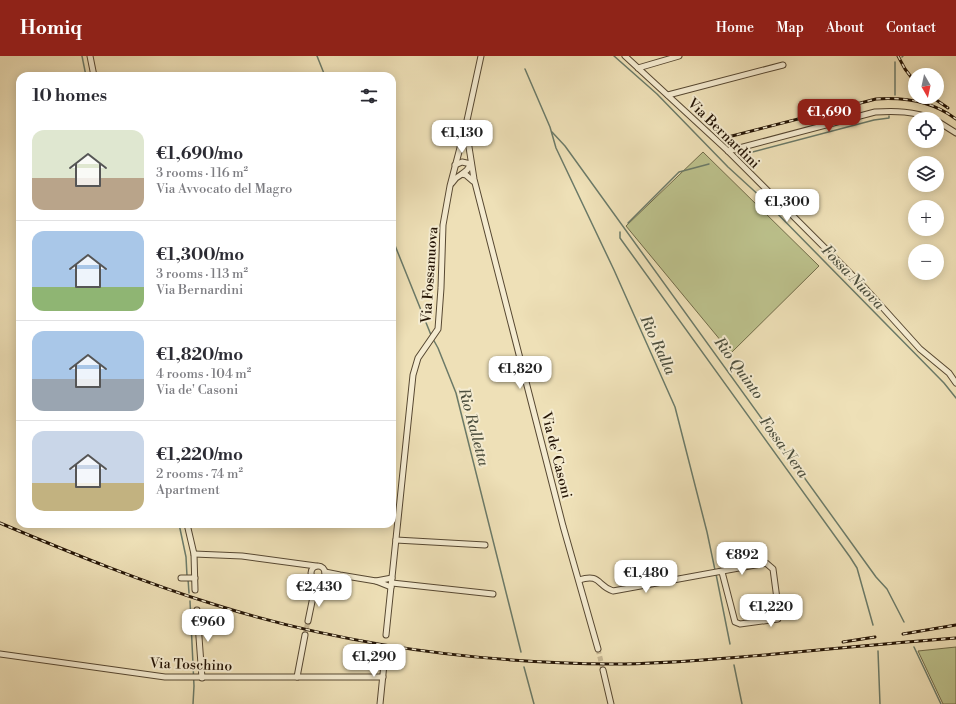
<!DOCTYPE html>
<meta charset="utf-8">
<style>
:root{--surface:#fff;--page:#f2f2f3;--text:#2b2b33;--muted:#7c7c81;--line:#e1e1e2;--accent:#8f2418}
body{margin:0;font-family:"Libre Bodoni",serif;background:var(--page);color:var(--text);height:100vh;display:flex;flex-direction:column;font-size:15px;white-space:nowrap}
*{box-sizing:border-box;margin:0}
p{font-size:13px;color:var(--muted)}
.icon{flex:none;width:22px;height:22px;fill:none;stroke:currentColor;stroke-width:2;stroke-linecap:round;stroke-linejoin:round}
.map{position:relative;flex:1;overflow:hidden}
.drawer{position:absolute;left:16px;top:16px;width:380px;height:456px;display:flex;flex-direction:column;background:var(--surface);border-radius:12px;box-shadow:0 2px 10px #0003}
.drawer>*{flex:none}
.needle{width:26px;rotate:171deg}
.controls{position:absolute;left:908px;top:12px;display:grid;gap:8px}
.controls a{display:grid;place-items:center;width:36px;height:36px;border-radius:50%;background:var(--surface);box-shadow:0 2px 10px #0003;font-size:20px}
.price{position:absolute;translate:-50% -34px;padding:0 9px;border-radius:8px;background:#fff;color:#222;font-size:13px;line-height:26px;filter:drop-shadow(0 1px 2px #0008)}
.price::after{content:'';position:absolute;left:50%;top:24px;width:12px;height:9px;margin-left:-6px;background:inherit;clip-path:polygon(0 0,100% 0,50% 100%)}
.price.on{background:var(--accent);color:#fff}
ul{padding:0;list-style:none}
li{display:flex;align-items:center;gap:12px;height:100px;padding:0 16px}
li+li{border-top:1px solid var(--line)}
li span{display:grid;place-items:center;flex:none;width:112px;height:80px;border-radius:12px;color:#555}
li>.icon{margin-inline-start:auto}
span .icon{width:48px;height:48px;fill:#fffc;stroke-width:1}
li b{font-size:17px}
h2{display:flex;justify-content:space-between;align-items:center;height:48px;padding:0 16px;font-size:17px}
header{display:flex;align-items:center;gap:24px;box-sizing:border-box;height:56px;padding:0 20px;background:var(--accent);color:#fff}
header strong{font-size:19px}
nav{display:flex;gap:22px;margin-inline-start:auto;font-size:14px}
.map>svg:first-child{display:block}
.green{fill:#bcc18c;stroke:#706b49}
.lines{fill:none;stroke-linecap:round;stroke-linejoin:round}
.stream{stroke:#6b7a68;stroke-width:1.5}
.street-tunnel{stroke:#c6b794;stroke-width:5;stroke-dasharray:5 2.5;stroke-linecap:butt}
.street-casing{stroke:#574832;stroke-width:7}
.street{stroke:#f4ebd0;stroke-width:5}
.rail-casing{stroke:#251506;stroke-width:3}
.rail{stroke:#f4ebd0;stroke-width:1.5;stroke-dasharray:4.5;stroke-linecap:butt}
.labels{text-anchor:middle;stroke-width:4;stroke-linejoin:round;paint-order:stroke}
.street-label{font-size:14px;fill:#251506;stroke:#f4ebd0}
.water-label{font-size:15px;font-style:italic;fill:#4e503f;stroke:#f4ebd0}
</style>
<header>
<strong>Homiq</strong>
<nav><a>Home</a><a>Map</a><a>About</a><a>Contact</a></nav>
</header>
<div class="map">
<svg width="956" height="648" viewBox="0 0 956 648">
<rect width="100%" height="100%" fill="#eee0b7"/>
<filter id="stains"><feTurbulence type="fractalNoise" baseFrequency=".005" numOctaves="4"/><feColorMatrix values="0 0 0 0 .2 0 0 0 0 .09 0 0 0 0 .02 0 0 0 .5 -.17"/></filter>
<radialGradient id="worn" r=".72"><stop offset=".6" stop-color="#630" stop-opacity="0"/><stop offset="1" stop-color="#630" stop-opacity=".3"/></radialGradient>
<g class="green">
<polygon points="703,96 819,210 731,297 626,170"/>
<polygon points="956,591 956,648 943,648 918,595"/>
</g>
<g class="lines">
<g class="stream">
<polyline points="82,0 86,20"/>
<polyline points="317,0 325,20"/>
<polyline points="614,0 657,38 728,111 763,143 944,327 956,342"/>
<polyline points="902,1 903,0"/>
<polyline points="895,6 895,39"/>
<polyline points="525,13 550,71 556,92 614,214 675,351 707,476 715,514"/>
<polyline points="552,76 565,90 876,521 887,533 904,566"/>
<polyline points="741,99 874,64 889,62 889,60"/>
<polyline points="628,167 679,116 709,108"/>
<polyline points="620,176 620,182 850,501 857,512 873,569"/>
<polyline points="392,182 431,279"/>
<polyline points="433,283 438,292 456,337 521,596"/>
<polyline points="179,468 186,501 187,520"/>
<polyline points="716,518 730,588"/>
<polyline points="188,523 189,537"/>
<polyline points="190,545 194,630 193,648"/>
<polyline points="914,591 941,648"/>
<polyline points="878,595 880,648"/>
<polyline points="734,609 742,648"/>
<polyline points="524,611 534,648"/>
</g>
<g class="street-tunnel">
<polyline points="305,579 308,565"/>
<polyline points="598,593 603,614"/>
</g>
<g class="street-casing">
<g id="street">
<polyline points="90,0 94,20"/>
<polyline points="625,0 728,95 865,232 920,293 949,317 956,327"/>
<polyline points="638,12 679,0"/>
<polyline points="668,39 783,9"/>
<polyline points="937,65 956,77"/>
<polyline points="466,72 474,123 563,470 598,593"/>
<path d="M728,95L875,56C896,55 913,55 934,63"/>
<polyline points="455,109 462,106 471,108 467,114 462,118"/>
<polyline points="452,127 456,122 462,118 466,119 473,125"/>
<polyline points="187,468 194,498 195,534"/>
<polyline points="396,484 485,489"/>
<polyline points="194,498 242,500 316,510"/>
<circle cx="318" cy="517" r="7"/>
<polyline points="325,516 340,519 376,525 392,522"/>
<polyline points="181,522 195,522"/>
<path d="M579,524C601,517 597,530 613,535L766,507L773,513L779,558L778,563L740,568L735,566L722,516"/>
<polyline points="376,525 391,531"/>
<polyline points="392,527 493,538"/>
<polyline points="197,554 202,622"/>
<polyline points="308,565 314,536 313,522"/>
<polyline points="386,579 413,319 418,302 438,273 441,232 443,169 450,130 466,69 481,0"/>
<polyline points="0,598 165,621 383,621"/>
<polyline points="603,614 611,648"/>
<polyline points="297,621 305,579"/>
<polyline points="380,648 385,598"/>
</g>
</g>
<use href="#street" class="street"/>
<g class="rail-casing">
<g id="rail">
<polyline points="898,0 905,13 915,26"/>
<polyline points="932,41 948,52"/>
<path d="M728,81L876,43C905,41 932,45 956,63"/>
<path d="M0,467C71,497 142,526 216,549C344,589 479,607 613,608C664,608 714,603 765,599C829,593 892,587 956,582"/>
<polyline points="903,578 956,569"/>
<polyline points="843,586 875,581"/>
</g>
</g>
<use href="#rail" class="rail"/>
</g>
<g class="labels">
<g class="street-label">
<text transform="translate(724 77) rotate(44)" y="5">Via Bernardini</text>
<text transform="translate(429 219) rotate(-86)" y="5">Via Fossanuova</text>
<text transform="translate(557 399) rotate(76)" y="5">Via de' Casoni</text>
<text transform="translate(191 608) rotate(2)" y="5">Via Toschino</text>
</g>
<g class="water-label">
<text transform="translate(853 221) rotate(46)" y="5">Fossa Nuova</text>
<text transform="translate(658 289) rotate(65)" y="5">Rio Ralla</text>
<text transform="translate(739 312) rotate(54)" y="5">Rio Quinto</text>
<text transform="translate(474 371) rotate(75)" y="5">Rio Ralletta</text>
<text transform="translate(784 391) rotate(54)" y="5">Fossa Nera</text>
</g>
</g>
<rect width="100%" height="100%" filter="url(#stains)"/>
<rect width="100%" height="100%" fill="url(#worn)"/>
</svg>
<div class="controls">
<a><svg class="needle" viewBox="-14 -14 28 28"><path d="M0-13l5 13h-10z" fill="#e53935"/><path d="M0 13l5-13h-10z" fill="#7c7c81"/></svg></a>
<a><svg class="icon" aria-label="locate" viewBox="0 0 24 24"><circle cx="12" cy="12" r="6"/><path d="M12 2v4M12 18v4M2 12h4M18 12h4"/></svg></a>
<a><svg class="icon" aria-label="layers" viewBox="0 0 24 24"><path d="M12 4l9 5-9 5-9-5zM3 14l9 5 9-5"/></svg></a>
<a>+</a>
<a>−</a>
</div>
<b class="price on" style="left:829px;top:77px">€1,690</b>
<b class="price" style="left:462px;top:98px">€1,130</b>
<b class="price" style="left:787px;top:167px">€1,300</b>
<b class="price" style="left:520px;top:334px">€1,820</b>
<b class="price" style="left:742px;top:520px">€892</b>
<b class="price" style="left:646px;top:538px">€1,480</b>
<b class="price" style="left:319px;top:552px">€2,430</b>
<b class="price" style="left:771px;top:572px">€1,220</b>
<b class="price" style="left:208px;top:587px">€960</b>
<b class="price" style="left:374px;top:622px">€1,290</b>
<section class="drawer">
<h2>10 homes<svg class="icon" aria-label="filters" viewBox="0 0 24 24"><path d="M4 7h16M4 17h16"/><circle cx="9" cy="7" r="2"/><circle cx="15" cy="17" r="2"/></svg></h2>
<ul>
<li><span style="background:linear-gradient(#dfe7d0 60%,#b9a48a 0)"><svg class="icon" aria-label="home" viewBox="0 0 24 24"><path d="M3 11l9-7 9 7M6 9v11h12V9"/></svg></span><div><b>€1,690/mo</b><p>3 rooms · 116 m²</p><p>Via Avvocato del Magro</p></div></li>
<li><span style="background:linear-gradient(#a9c7e8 70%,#8fb573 0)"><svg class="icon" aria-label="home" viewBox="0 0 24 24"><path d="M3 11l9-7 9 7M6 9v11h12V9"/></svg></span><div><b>€1,300/mo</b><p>3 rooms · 113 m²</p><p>Via Bernardini</p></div></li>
<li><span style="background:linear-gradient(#a9c7e8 60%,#9aa5b1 0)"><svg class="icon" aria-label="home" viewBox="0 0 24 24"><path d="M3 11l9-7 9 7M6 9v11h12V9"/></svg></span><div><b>€1,820/mo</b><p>4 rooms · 104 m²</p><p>Via de' Casoni</p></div></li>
<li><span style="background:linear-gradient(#c9d6e8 65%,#c2b280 0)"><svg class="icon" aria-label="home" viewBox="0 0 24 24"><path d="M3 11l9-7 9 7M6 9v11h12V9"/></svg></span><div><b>€1,220/mo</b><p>2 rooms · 74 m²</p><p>Apartment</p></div></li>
</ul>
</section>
</div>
